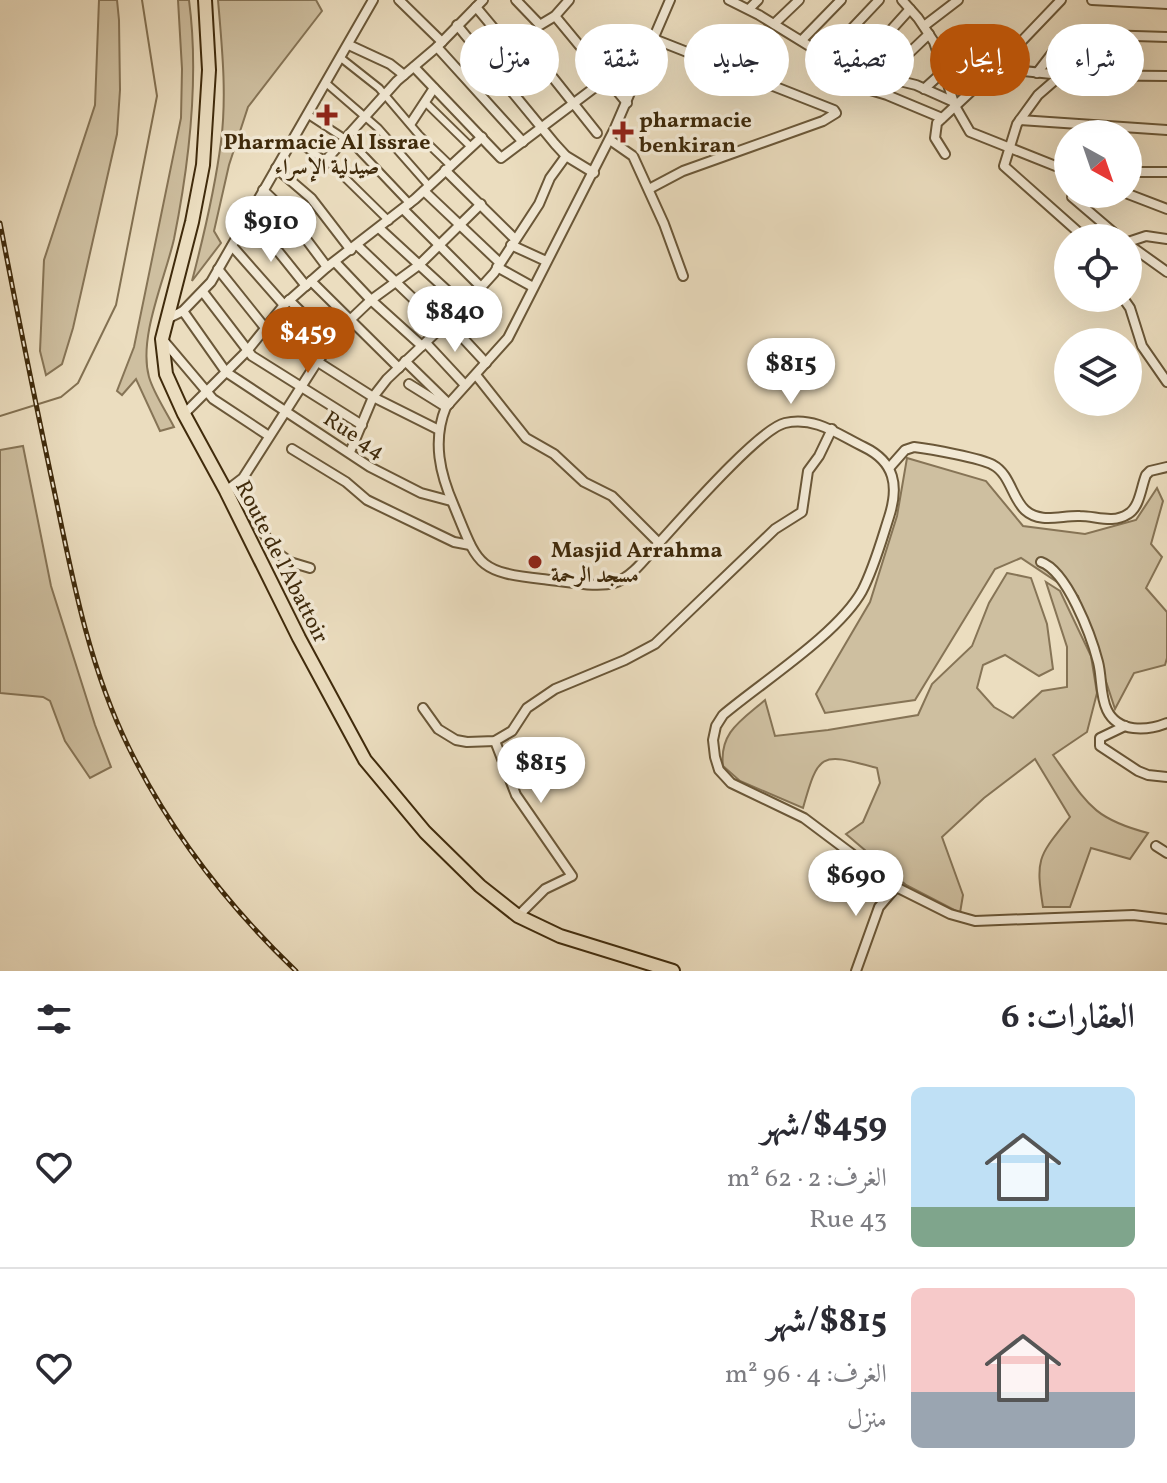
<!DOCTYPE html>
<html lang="ar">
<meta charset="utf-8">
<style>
:root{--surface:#fff;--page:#f2f2f3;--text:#2b2b33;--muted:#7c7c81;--line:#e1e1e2;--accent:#b45309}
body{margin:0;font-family:Vollkorn,Amiri,serif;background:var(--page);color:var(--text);direction:rtl;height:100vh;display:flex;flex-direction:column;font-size:30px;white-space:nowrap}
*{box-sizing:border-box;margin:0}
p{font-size:26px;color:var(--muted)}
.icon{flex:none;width:44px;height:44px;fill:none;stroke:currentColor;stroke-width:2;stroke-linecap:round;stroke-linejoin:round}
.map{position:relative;height:971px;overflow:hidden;direction:ltr}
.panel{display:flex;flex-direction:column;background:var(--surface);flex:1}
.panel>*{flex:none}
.guide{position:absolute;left:24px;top:24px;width:1120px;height:72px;direction:rtl;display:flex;gap:16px}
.needle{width:52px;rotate:140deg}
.tools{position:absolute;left:1054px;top:120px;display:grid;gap:16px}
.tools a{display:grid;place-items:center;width:88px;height:88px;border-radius:50%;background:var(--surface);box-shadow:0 8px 32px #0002;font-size:40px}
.price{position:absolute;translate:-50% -68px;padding:0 18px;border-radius:28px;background:#fff;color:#222;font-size:26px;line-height:52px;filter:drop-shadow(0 2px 4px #0008)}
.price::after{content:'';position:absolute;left:50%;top:48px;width:24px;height:18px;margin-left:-12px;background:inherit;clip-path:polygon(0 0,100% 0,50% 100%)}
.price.active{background:var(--accent);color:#fff}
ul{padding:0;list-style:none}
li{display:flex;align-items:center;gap:24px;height:200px;padding:0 32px}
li+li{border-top:2px solid var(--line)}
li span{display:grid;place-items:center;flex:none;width:224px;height:160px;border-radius:12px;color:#555}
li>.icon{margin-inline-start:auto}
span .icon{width:96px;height:96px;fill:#fffc;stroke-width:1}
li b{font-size:34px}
h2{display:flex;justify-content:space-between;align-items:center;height:96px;padding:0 32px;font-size:34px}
.tag{padding:0 28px;border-radius:36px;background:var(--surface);box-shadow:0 8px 32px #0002;font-size:28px;line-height:72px}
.tag.active{background:var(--accent);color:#fff}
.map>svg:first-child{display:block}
.green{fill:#cebfa0;stroke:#867456;stroke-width:2}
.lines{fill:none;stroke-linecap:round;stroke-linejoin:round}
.stream{stroke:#837152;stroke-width:2}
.pedestrian-casing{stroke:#6a5738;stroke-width:10}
.minor-casing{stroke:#6a5738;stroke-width:12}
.primary-casing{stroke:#3f2a0b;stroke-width:16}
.pedestrian{stroke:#f2e9d5;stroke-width:6}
.minor{stroke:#f2e9d5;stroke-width:8}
.primary{stroke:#ebddbf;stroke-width:12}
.rail-casing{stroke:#3f2a0b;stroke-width:5}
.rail{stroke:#f2e9d5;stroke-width:2;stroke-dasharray:6;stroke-linecap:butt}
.poi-dot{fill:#8f2418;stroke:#f2e9d5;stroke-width:3}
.labels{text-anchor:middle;stroke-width:7;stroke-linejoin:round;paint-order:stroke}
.poi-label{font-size:22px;font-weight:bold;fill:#3f2a0b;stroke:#f2e9d5;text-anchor:start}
.street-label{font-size:22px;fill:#3f2a0b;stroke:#f2e9d5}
</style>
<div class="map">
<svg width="1167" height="971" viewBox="0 0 1167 971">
<rect width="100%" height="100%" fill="#ebddbf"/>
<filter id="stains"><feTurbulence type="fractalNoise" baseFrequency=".0025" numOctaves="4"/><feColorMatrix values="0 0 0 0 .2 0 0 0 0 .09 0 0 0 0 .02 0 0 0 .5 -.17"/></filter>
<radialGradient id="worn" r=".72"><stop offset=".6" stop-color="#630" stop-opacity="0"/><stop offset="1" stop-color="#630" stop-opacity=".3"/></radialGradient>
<g class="green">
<polygon points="99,0 117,0 119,20 120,90 117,134 73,328 62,364 46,375 40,351 44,260 95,105"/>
<path d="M178,0H189C199,75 189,164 174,239C165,279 138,337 149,377C154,394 166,411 174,427L160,431L136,379L122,395L117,391L134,347L181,118L182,69Z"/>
<path d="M218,0H316L322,11L248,107L229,165L214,231L221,243L192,281C204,235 215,189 221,142C227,95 222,47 218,0Z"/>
<polygon points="23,446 51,586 95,725 111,767 90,778 65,741 50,701 43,697 0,693 0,450"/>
<polygon points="907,458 986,481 1023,526 1085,534 1136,520 1157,488 1163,501 1151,544 1162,557 1146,588 1167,612 1167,658 1165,665 1134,673 1115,709 1078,596 1021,558 995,569 915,700 825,713 816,694 870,602 897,516"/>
<path d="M1007,573L1031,578L1047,624L1053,669L1039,676L1005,655L983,665L977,688L994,707L1013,718L1042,691L1067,687V647L1046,582L1060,591L1091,656L1097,693L1087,732L1053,755C1086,801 1090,818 1148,833L1130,859L1091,848L1070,907H1043C1035,857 1039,856 1070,817L1035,759L984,798L942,837L963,895L960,913L906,885L846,834L863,822L880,783L877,768C821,753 819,751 803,808L740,781L723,766C719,732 742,720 765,700L775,736L828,730L918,715L932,684L972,646L989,603Z"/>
</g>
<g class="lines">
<polyline class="stream" points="0,416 61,397 78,383 116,305 157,96 142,0"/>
<g class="pedestrian-casing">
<g id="pedestrian">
<polyline points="341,58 379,88 419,135 450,165"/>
<polyline points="326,83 378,128 429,186"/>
<polyline points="425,102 471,147"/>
<polyline points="307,114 353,144 410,204"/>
<polyline points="293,139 333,166 389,221"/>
</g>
</g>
<g class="minor-casing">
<g id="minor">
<polyline points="399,0 442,42"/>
<polyline points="516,0 540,25 555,16 569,0"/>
<path d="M670,0L614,130L508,338L446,407C432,441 440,474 454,506C478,564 476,572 542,579C561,581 596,588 614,583C633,577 646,557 659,543C681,519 759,429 785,423C815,416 839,435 864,447C895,462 899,486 889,517C881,542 874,568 862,591C838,634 762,682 723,715L716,726L713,740L715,757L719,770L731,783L804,818L896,887L950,914L975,921L1133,915L1167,919"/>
<polyline points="729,0 759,15 837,63 859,71 916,85 954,102"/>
<polyline points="902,0 918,18 934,42 955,106 970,132 1068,171"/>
<polyline points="1092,0 1167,4"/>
<polyline points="476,7 511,49"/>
<polyline points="749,9 758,0"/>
<polyline points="555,16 627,103"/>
<polyline points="774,24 799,0"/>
<polyline points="457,25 555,144 566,156 594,173"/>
<polyline points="924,26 958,0"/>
<polyline points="802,40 841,0"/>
<polyline points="349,45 390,64 404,75"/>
<polyline points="527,45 597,133"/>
<polyline points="437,47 523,142"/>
<polyline points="826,56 879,0"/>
<polyline points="841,64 837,76 840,81 887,95 942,118"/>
<polyline points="414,67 501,158 651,45"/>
<polyline points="996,68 1061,75 1167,76"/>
<polyline points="855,70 910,9"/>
<polyline points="1037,73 1057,47 1072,34 1167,37"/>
<polyline points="1061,75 1038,95 1017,124 1004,166 1085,238"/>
<polyline points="884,77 929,34"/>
<polyline points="924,89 945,70"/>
<polyline points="1020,120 1167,130"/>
<polyline points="411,123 434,88"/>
<polyline points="610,140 633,156 664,224 683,276"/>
<polyline points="945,154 935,138 937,123 996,68 1061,0"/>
<polyline points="326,160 397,81 437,47 483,0"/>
<polyline points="276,168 311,198 351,250"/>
<polyline points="445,170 515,239"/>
<polyline points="1128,172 1167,172"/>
<polyline points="649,189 683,171 823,121 836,113 834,110 654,39"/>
<polyline points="263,190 285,211 327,267"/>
<polyline points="424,191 500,263"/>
<polyline points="1128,194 1167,209"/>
<polyline points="1072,197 1120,238"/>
<polyline points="403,209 481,287"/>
<polyline points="249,215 306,286"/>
<polyline points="379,228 464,306"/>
<polyline points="1128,242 1146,236 1167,239"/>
<polyline points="1128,244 1167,272"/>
<polyline points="511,245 546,261"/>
<polyline points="232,246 284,305"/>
<polyline points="358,246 443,327"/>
<polyline points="335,262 371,300 422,346"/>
<polyline points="497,267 533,287"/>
<polyline points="218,269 266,329 373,397 439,430"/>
<polyline points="311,281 399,368"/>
<polyline points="203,292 252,356 362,425"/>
<polyline points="1123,298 1130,308 1142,346 1167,382"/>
<polyline points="289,300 332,342"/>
<polyline points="183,311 226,372 370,467 421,493 451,501"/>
<polyline points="167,319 183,311 211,282 373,0"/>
<polyline points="448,322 486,363"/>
<polyline points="164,341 213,399 269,436"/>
<polyline points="426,343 465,385"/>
<polyline points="405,361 449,404"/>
<polyline points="476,375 526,438 554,454 584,482 612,496 659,543"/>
<polyline points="409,384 446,407"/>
<polyline points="184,414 247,351 284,305 327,267 415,199 482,137"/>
<polyline points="292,449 346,482 367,500 454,542 470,545"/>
<polyline points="350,452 373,397 387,379 466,304 494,273 539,204 550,178 566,156"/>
<path d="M890,467L905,450L914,447C930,449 981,458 993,465C1010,474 1012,498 1025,510C1040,524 1062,515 1080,516C1096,516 1113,524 1128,514C1140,507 1141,487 1146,475L1150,471L1167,467"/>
<polyline points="234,486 275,551 290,562 310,568"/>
<polyline points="226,491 243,478 317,362 350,320 371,300 419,265 481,204"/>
<path d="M1041,562C1067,571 1091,635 1098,662C1102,677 1100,696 1107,710C1118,733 1147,731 1167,723"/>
<polyline points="423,708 438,729 456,740 467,742 495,741 512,731 527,708 555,689 625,660 655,644 775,529 802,512 808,471 819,456 832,429"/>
<polyline points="1125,726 1100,738 1100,746 1138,771 1148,775 1167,777"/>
<polyline points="495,741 516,795 572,876 545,889 518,916"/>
<polyline points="1156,846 1167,853"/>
<polyline points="856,971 879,907 896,887"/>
</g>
</g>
<g class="primary-casing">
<polyline id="primary" points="205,0 209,70 203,165 192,222 162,339 166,374 184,414 226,491 299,638 365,760 425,832 480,886 518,916 560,936 673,971"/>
</g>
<use href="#pedestrian" class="pedestrian"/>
<use href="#minor" class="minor"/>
<use href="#primary" class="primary"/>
<g class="rail-casing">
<path id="rail" d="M0,223C18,317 37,410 57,504C74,587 91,671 129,748C171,833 228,906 296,971"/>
</g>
<use href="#rail" class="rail"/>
</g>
<g class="poi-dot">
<path d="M323 103h8v8h8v8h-8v8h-8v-8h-8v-8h8z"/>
<path d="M619 120h8v8h8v8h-8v8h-8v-8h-8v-8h8z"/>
<circle cx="535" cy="562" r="8"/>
</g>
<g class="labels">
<g class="poi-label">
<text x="639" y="127">pharmacie<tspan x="639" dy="25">benkiran</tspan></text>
<text x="327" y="149" text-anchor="middle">Pharmacie Al Issrae<tspan x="327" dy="25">صيدلية الإسراء</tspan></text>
<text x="551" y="557">Masjid Arrahma<tspan x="551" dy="25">مسجد الرحمة</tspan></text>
</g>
<g class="street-label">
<text transform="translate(355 434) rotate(33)" y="8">Rue 44</text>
<text transform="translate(283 561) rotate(63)" y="8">Route de l’Abattoir</text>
</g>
</g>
<rect width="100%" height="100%" filter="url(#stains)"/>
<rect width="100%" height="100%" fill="url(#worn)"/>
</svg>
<div class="tools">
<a><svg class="needle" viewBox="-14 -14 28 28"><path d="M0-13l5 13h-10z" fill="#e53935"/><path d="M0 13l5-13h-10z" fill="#7c7c81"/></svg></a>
<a><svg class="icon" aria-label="locate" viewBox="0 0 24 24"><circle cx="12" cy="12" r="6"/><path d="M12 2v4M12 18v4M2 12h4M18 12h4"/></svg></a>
<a><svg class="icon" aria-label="layers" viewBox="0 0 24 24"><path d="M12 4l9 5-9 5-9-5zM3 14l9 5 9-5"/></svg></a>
</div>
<b class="price" style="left:271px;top:264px">$910</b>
<b class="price" style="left:455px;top:354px">$840</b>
<b class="price active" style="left:308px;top:375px">$459</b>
<b class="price" style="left:791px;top:406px">$815</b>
<b class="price" style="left:541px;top:805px">$815</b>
<b class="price" style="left:856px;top:918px">$690</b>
<div class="guide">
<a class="tag">شراء</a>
<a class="tag active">إيجار</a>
<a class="tag">تصفية</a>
<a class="tag">جديد</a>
<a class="tag">شقة</a>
<a class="tag">منزل</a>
</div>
</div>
<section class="panel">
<h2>العقارات: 6<svg class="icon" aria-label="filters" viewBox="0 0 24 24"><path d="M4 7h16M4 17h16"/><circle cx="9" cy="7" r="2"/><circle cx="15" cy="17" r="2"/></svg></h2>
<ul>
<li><span style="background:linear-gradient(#bfe0f5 75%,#7fa58c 0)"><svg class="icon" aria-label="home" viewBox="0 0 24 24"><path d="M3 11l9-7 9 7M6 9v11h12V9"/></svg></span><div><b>$459/شهر</b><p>الغرف: 2 · 62 m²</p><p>Rue 43</p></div><svg class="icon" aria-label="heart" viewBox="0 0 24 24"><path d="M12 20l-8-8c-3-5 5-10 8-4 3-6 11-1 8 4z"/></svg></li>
<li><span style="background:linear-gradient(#f6c9c9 65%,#9aa5b1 0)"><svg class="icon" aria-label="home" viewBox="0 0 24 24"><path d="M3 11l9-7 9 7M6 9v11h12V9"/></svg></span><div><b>$815/شهر</b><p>الغرف: 4 · 96 m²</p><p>منزل</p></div><svg class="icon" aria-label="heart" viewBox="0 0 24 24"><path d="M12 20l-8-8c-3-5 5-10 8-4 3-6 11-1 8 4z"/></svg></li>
</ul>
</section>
